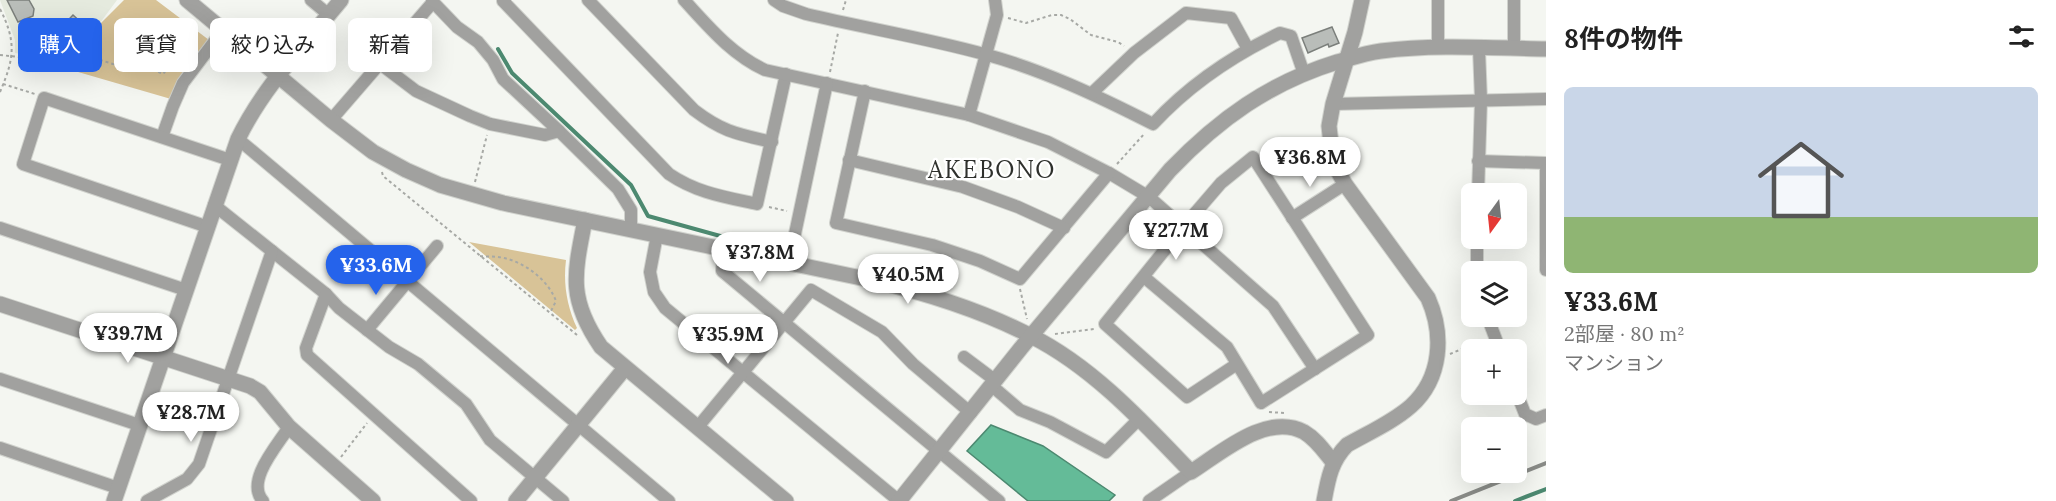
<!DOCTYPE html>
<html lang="ja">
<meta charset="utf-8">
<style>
:root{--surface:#fff;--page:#f2f2f2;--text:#222;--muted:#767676;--line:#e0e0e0;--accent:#2563eb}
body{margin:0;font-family:Lora,"Noto Sans JP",serif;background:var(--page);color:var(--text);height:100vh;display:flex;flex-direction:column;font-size:22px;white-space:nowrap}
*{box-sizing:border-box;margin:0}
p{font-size:20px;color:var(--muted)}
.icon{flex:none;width:33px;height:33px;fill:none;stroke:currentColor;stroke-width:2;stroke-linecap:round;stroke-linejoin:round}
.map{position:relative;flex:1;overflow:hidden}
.side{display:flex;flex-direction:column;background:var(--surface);width:510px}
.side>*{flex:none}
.top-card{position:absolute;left:18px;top:18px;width:570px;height:54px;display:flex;gap:12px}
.needle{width:39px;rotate:195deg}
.buttons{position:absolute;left:1461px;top:183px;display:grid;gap:12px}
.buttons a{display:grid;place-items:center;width:66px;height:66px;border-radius:9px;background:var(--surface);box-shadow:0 6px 24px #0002;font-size:30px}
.price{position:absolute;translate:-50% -51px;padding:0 14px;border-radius:21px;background:#fff;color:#222;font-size:20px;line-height:39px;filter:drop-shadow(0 2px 3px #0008)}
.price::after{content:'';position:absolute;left:50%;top:36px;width:18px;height:14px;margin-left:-9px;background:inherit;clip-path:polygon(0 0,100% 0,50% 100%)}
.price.on{background:var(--accent);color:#fff}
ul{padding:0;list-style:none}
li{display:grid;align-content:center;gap:12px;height:318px;padding:0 18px}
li+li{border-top:2px solid var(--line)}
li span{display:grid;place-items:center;height:186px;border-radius:9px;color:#555}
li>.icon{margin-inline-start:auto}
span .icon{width:108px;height:108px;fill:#fffc;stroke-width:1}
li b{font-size:26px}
h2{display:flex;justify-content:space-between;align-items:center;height:72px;padding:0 18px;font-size:26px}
.tag{padding:0 21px;border-radius:9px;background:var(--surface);box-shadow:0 6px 24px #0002;font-size:21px;line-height:54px}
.tag.on{background:var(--accent);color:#fff}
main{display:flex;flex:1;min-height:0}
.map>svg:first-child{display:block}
.built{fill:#e5eade}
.green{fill:#d8c397}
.water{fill:#64bb98;stroke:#4c8970;stroke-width:1.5}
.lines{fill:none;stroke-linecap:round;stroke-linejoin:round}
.stream{stroke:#4c8970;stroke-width:4}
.building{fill:#b9bdb9;stroke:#7b7f7b;stroke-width:1.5}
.minor-casing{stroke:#d0d2cd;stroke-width:14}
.tertiary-casing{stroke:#d0d2cd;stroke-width:17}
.path{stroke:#a7a9a5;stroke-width:2;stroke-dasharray:3 3;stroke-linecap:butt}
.minor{stroke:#a1a19f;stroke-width:12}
.tertiary{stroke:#a1a19f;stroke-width:15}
.rail{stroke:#8a8c88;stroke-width:4}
.labels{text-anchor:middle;stroke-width:4.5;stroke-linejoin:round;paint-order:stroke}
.quarter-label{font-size:24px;letter-spacing:1.5px;fill:#2e302c;stroke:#fff}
</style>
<main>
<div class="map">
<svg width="1546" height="501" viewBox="0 0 1546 501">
<rect width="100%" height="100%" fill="#f4f6f1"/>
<polygon class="built" points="0,0 117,0 80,50 56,59 15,53 15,40"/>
<g class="green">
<polygon points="124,0 156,0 209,40 171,99 54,65 59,56 79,45"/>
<path d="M469,242L566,260C563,284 567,306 577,328L575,330Z"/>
</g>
<polygon class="water" points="991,425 1043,446 1115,495 1109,501 1028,501 967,451"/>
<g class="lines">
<g class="stream">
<polyline points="498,49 512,73 631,185 648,216 785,254"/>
<polyline points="1515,501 1546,489"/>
</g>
</g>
<g class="building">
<polygon points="7,0 29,0 34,9 33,16 18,22"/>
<polygon points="73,15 84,25 55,56 25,51 23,35 49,40"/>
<polygon points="1332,27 1339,43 1329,47 1328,44 1308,53 1302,38"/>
</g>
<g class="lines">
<g class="minor-casing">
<g id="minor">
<polyline points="311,0 329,15"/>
<path d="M505,0L503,1L669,174C697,193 725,197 757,204L786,74"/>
<path d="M588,0L694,110C723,132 737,134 772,142"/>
<path d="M684,0C709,27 731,54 765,70L969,115L1048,142L1109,173L1149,197L1273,306L1315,369"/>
<path d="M774,0L783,6L806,14C865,28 926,38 984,54C1043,70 1098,96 1153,124C1189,85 1232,56 1280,33L1291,36L1304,74"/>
<polyline points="1438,0 1438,47"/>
<polyline points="433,2 457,27 478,42 493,60 503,79 559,131 618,189 631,210 631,230"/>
<polyline points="1514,48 1514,0"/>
<polyline points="379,63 416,91 470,116 490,124 545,135 559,131"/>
<polyline points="865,91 836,223 932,245 980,261 1020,279 1109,173"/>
<polyline points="1092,93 1134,53 1186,13 1231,18 1248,49"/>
<polyline points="1333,104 1546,99"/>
<polyline points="969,115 997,15 995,0"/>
<polyline points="331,120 433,2 432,0"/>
<polyline points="162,137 173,106 183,83 223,30"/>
<polyline points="238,139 669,501"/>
<polyline points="849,160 963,187 1018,207 1064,228"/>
<polyline points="1478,161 1546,163"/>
<polyline points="1546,170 1546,270"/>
<polyline points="1478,194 1481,100 1479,49"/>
<polyline points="214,205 326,294 339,308 389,347 418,364 466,404 490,440 563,501"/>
<polyline points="1292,218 1345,184"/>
<polyline points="208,227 23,164 44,98 230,160"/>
<polyline points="0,228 186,290"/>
<polyline points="657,235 650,272 654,292 665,308 899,501"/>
<polyline points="1477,238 1477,272"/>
<polyline points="724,249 722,271 999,501"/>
<polyline points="789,262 827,83"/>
<polyline points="1144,277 1227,347 1261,403 1368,335 1253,157 1221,183 1184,226 1105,324 1187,397 1237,364"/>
<polyline points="326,294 306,348 307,355 471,501"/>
<polyline points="1487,316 1500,350"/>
<polyline points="367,330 437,246"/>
<polyline points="964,357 996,381"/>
<polyline points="0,379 139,425"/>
<polyline points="992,386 1020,410 1050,422 1106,452 1140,418"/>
<polyline points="1516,391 1525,414 1536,419 1546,415"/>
<polyline points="697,428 811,290 882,332 913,364 971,413"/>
<polyline points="0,448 118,488"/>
<polyline points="147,501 187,479 199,464 272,251"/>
<path d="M263,501C245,481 277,446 289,427"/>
<polyline points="1149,501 1191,472"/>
</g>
</g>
<g class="tertiary-casing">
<g id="tertiary">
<path d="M187,0L331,120L373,152L406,170L440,185L503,203L871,280C926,293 981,310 1031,336C1093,367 1144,423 1191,472C1221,453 1267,412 1304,432C1316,439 1324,451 1333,462"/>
<path d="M585,220C574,275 568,299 601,347L786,501"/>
<polyline points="0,304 250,386 260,392 289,427 373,501"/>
<path d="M114,501L238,139C263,87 305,44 341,0"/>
<polyline points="516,501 625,368"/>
<path d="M899,501L1021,348L1170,170C1219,119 1269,83 1337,62C1351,58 1366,53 1381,51C1436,44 1491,48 1546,49"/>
<path d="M1324,501C1328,479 1331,461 1347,445C1368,433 1393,422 1411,406C1442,378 1444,334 1428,298L1345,184L1333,162L1329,126L1333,104L1355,32L1362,0"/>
</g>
</g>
<g class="path">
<path d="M0,9C17,42 14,59 0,92"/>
<polyline points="843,10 846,0"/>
<polyline points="1008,18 1026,23 1052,15 1061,15 1070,19 1091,35 1118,42 1124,46"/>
<polyline points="0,55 57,61 81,54 113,64 152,69 163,74 171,65 179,71"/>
<polyline points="830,72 838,33"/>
<polyline points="3,84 35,94"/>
<polyline points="1117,164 1145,133"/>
<polyline points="382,172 383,176 577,335"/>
<polyline points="475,182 487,135"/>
<polyline points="769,207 787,211"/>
<path d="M480,256C488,257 496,256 504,258C526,263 548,280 556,301L550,313"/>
<polyline points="1020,289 1027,319"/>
<polyline points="1055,334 1094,329"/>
<polyline points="1450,354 1483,340"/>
<polyline points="1269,412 1284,413"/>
<polyline points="341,457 367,423"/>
</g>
<use href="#minor" class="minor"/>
<use href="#tertiary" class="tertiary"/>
<polyline class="rail" points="1451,501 1546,463"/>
</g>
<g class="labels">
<g class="quarter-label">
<text x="992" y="178">AKEBONO</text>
</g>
</g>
</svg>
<div class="buttons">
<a><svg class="needle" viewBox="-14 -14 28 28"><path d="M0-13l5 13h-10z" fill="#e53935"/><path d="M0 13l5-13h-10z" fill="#767676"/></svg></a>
<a><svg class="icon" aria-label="layers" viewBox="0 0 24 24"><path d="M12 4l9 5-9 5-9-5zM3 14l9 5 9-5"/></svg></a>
<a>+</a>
<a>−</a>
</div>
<b class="price" style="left:1310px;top:188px">¥36.8M</b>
<b class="price" style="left:1176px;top:261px">¥27.7M</b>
<b class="price" style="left:760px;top:283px">¥37.8M</b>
<b class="price on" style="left:376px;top:296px">¥33.6M</b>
<b class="price" style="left:908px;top:305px">¥40.5M</b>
<b class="price" style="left:128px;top:364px">¥39.7M</b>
<b class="price" style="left:728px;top:365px">¥35.9M</b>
<b class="price" style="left:191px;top:443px">¥28.7M</b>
<div class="top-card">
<a class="tag on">購入</a>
<a class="tag">賃貸</a>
<a class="tag">絞り込み</a>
<a class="tag">新着</a>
</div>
</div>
<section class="side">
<h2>8件の物件<svg class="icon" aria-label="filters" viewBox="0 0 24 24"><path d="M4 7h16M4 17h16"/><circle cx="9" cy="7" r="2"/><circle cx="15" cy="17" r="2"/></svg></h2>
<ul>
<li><span style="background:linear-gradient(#c9d6e8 70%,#8fb573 0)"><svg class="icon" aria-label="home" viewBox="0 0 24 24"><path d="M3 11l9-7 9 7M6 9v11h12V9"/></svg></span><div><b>¥33.6M</b><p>2部屋 · 80 m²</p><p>マンション</p></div></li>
</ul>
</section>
</main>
